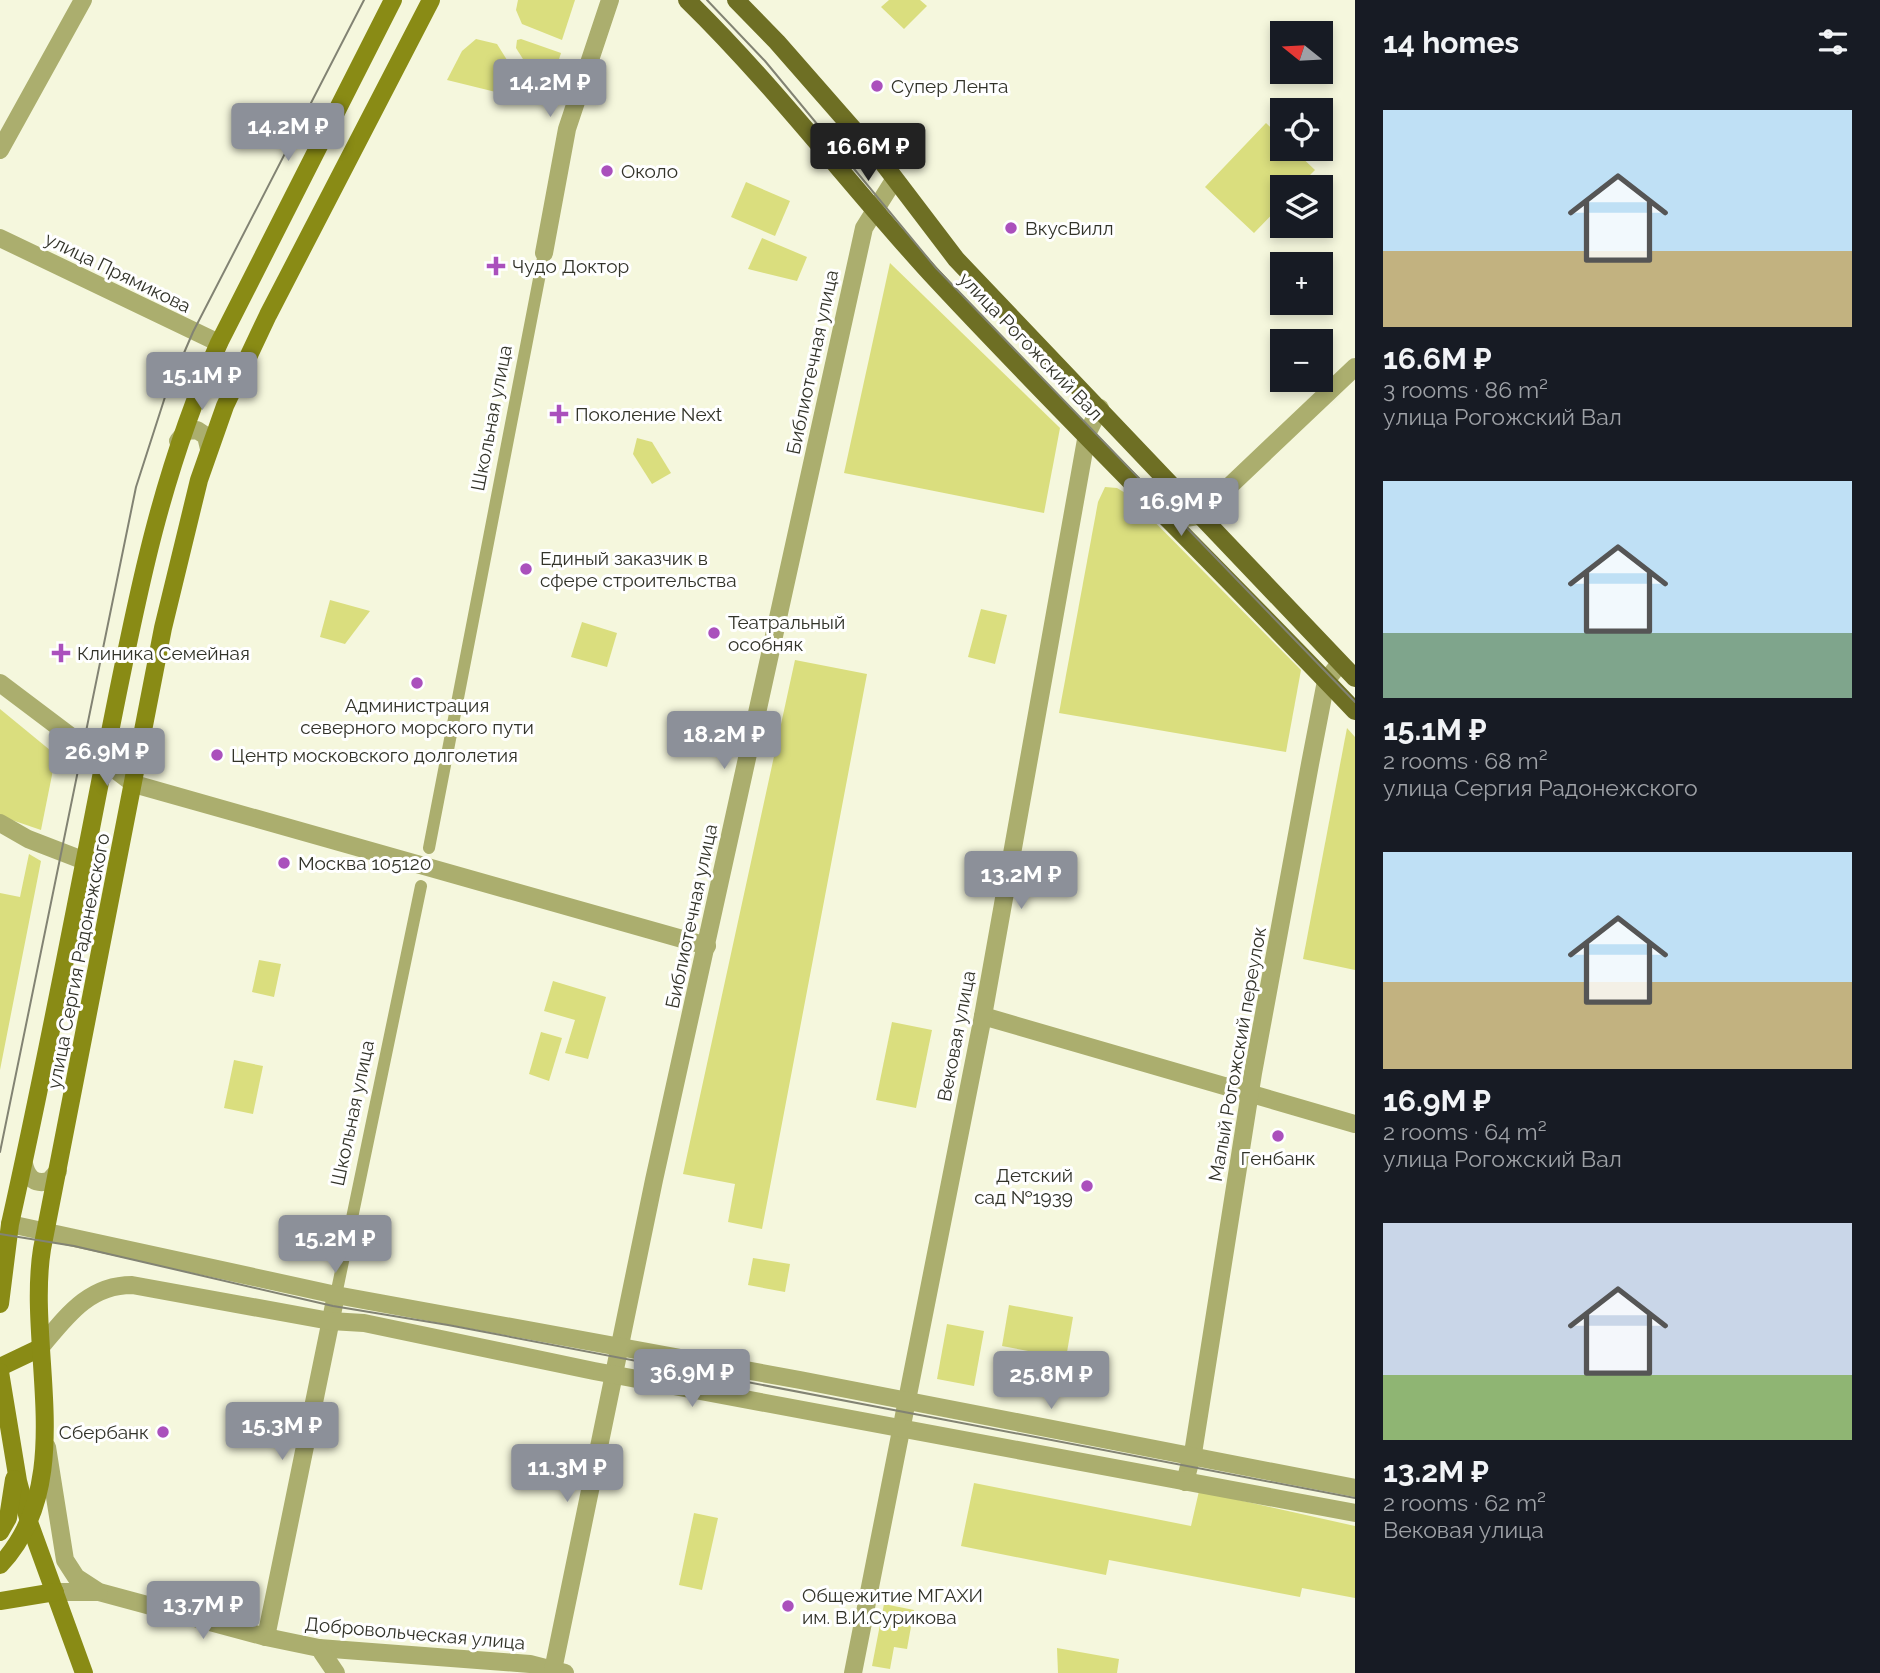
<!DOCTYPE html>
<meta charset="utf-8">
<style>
:root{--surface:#171b24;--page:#242831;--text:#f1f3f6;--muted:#9ea1a6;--accent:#8c9099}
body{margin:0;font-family:Raleway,sans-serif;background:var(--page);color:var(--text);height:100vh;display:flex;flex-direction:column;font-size:26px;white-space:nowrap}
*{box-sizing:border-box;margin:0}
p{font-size:23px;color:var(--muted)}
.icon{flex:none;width:38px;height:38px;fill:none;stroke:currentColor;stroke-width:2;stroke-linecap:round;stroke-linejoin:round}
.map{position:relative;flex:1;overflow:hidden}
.sheet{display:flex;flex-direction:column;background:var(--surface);width:525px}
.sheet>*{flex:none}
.needle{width:46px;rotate:288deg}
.controls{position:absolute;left:1270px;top:21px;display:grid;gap:14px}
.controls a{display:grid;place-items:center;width:63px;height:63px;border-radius:0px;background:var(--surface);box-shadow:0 4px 10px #0003;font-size:35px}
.price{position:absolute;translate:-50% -60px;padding:0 16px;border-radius:7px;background:var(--accent);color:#fff;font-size:23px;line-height:46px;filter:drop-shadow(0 2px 4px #0008)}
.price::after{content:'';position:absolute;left:50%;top:42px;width:21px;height:16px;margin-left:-10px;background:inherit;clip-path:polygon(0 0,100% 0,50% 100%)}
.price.active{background:#222;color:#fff}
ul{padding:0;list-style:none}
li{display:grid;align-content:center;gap:14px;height:371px;padding:0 28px}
li span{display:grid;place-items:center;height:217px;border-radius:0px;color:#555}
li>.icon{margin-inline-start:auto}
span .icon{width:126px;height:126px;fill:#fffc;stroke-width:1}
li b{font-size:30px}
h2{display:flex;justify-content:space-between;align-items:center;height:84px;padding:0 28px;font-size:30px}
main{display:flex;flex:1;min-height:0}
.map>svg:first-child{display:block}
.green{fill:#dade7e}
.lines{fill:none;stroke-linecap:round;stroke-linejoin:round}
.pedestrian{stroke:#abae6e;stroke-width:12}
.minor{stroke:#abae6e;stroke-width:18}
.tertiary{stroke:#abae6e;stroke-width:18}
.secondary{stroke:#898b15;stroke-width:18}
.primary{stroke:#6e6f24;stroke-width:18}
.tram{stroke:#828373;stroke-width:2}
.poi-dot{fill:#aa50bc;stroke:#fff;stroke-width:2.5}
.labels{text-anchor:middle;stroke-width:6;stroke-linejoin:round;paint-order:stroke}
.poi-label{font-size:19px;fill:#323329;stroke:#fff;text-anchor:start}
.street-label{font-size:19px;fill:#323329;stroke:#fff}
</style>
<main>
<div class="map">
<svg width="1355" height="1673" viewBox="0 0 1355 1673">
<rect width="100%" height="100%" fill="#f5f7dd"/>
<g class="green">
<polygon points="518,0 575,0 562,40 522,24 516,10"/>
<polygon points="889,0 920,0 927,6 904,29 881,7"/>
<polygon points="476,39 497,44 519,79 520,98 447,80 462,51"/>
<polygon points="521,39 561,53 549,90 540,86 516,48 517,40"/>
<polygon points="1266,123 1283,139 1283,149 1293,149 1315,170 1298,187 1283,187 1283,203 1254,233 1205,187"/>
<polygon points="746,182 790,201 775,236 731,217"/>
<polygon points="762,238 807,257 797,281 748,269"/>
<polygon points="890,263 1060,428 1044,513 844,473"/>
<polygon points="637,438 652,442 671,473 652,484 633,454"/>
<polygon points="1105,487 1117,488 1127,494 1301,670 1286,752 1059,713 1098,502"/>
<polygon points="330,600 370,611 345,644 320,637"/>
<polygon points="981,609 1007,615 995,664 968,657"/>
<polygon points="582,622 617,633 607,667 571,657"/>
<polygon points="795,660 867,674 762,1229 728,1222 735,1184 683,1174"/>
<polygon points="0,709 56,755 41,830 0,816"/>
<polygon points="1347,728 1355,737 1355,970 1303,959"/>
<polygon points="29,854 41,861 0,1070 0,893 20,897"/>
<polygon points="259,960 281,964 274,997 252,992"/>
<polygon points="553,981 606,997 588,1059 565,1053 575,1020 544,1011"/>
<polygon points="892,1022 932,1030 916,1108 876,1100"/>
<polygon points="541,1032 562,1038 549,1081 529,1074"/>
<polygon points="234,1060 263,1066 253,1114 224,1108"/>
<polygon points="753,1258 790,1264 785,1292 748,1285"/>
<polygon points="1009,1305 1073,1317 1066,1358 1002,1346"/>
<polygon points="947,1324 984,1331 974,1386 937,1379"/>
<polygon points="974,1483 1191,1526 1199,1491 1355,1526 1355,1598 1302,1588 1300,1597 1109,1560 1106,1575 961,1546"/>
<polygon points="694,1513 718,1518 702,1590 679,1585"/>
<polygon points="884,1604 914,1610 907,1649 894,1647 890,1669 872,1666"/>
<polygon points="1057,1648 1119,1659 1117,1673 1058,1673"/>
</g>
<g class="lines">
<g class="pedestrian">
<polyline points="429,848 544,253"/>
<polyline points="336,1295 421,886"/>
</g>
<g class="minor">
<polyline points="0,150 83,0"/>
<polyline points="0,238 219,343"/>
<polyline points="544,253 567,129 610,0"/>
<polyline points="178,441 186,431 197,430 206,436 209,449"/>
<polyline points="1164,515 1179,519 1198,516 1355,367"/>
<polyline points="0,683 134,784 707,946"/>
<polyline points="0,823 28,839 85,861"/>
<polyline points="983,1016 1355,1124"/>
<path d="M24,1164C27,1178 35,1185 49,1181L58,1171"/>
<polyline points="1185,1482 1194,1447 1253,1073 1310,764 1326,681 1340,663"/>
<polyline points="266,1637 336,1295"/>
<polyline points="319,1648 530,1664 565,1673"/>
<polyline points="553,1670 654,1180 864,228 894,180"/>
<polyline points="853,1673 983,1016 1087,434 1100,408"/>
</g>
<g class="tertiary">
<polyline points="10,1224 336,1295 800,1380 1355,1488"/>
<path d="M40,1348C66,1317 88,1285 132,1285L330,1321L364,1323L594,1371L1355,1513"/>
<polyline points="47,1447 65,1560 76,1577 99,1592 266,1637 319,1648 336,1673"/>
<polyline points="55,1592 99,1592"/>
</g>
<g class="secondary">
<path d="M0,1304L10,1224C44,1073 73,920 103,767C133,618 156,483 219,343L393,0"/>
<polyline points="0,1367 40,1348"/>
<polyline points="0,1372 18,1481 29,1522 84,1673"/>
<polyline points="0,1532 8,1518 14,1479"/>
<path d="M0,1565C79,1482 26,1350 42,1249L163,628L199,480L225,406L268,315L431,0"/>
<polyline points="0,1601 55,1592"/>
</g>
<g class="primary">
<path d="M687,0C774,85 848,183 930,273C1068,422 1215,564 1355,711"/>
<polyline points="736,0 777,42 883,163 956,259 1355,678"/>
</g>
<g class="tram">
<polyline points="707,0 765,61 936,268 1355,702"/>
<polyline points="0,1152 136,487 165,397 193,332 364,0"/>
<polyline points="0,1234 74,1246 333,1306 448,1325 1355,1498"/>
</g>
</g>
<g class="poi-dot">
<circle cx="877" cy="86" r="7"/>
<circle cx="607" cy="171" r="7"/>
<circle cx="1011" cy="228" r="7"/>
<path d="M492.5 255.5h7v7h7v7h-7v7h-7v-7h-7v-7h7z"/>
<path d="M555.5 403.5h7v7h7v7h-7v7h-7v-7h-7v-7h7z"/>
<circle cx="526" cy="569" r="7"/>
<circle cx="714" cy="633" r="7"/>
<path d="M57.5 642.5h7v7h7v7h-7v7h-7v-7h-7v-7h7z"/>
<circle cx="417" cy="683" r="7"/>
<circle cx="217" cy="755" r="7"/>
<circle cx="284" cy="863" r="7"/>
<circle cx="1278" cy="1136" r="7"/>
<circle cx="1087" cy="1186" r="7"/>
<circle cx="163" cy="1432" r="7"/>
<circle cx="788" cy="1606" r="7"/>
</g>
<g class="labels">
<g class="poi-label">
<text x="891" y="93">Супер Лента</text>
<text x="621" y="178">Около</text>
<text x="1025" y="235">ВкусВилл</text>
<text x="512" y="273">Чудо Доктор</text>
<text x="575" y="421">Поколение Next</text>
<text x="540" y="565">Единый заказчик в<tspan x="540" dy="22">сфере строительства</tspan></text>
<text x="728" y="629">Театральный<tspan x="728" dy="22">особняк</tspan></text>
<text x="77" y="660">Клиника Семейная</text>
<text x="417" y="712" text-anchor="middle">Администрация<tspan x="417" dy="22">северного морского пути</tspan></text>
<text x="231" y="762">Центр московского долголетия</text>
<text x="298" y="870">Москва 105120</text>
<text x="1278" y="1165" text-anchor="middle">Генбанк</text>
<text x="1073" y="1182" text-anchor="end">Детский<tspan x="1073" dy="22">сад №1939</tspan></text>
<text x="149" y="1439" text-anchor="end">Сбербанк</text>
<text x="802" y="1602">Общежитие МГАХИ<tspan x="802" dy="22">им. В.И.Сурикова</tspan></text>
</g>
<g class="street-label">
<text transform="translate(118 272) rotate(26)" y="7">улица Прямикова</text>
<text transform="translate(1031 346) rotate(46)" y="7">улица Рогожский Вал</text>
<text transform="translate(812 362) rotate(-78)" y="7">Библиотечная улица</text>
<text transform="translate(491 418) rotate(-79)" y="7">Школьная улица</text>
<text transform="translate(691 916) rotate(-78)" y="7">Библиотечная улица</text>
<text transform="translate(78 961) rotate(-79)" y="7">улица Сергия Радонежского</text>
<text transform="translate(956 1036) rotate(-79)" y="7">Вековая улица</text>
<text transform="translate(1237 1054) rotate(-80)" y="7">Малый Рогожский переулок</text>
<text transform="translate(352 1113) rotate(-78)" y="7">Школьная улица</text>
<text transform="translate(415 1633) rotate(5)" y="7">Добровольческая улица</text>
</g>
</g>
</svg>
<div class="controls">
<a><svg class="needle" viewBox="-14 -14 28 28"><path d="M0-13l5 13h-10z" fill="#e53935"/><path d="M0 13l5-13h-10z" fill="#9ea1a6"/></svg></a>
<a><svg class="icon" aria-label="locate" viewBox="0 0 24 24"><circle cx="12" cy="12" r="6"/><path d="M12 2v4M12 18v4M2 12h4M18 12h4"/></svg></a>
<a><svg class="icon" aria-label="layers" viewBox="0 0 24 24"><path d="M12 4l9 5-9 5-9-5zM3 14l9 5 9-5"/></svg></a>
<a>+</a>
<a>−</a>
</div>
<b class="price" style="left:550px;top:119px">14.2M ₽</b>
<b class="price" style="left:288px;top:163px">14.2M ₽</b>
<b class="price active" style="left:868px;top:183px">16.6M ₽</b>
<b class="price" style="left:202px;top:412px">15.1M ₽</b>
<b class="price" style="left:1181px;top:538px">16.9M ₽</b>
<b class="price" style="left:724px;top:771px">18.2M ₽</b>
<b class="price" style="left:107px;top:788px">26.9M ₽</b>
<b class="price" style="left:1021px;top:911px">13.2M ₽</b>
<b class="price" style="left:335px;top:1275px">15.2M ₽</b>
<b class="price" style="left:692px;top:1409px">36.9M ₽</b>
<b class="price" style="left:1051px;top:1411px">25.8M ₽</b>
<b class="price" style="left:282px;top:1462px">15.3M ₽</b>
<b class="price" style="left:567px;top:1504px">11.3M ₽</b>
<b class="price" style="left:203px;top:1641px">13.7M ₽</b>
</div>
<section class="sheet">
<h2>14 homes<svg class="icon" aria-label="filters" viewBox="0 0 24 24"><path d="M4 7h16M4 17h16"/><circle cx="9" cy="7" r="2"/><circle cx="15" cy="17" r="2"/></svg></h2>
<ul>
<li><span style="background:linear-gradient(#bfe0f5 65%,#c2b280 0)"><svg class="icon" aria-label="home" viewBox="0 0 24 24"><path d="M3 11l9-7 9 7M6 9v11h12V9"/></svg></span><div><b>16.6M ₽</b><p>3 rooms · 86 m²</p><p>улица Рогожский Вал</p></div></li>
<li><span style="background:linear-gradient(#bfe0f5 70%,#7fa58c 0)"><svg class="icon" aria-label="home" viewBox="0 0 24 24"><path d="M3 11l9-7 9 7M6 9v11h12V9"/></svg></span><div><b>15.1M ₽</b><p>2 rooms · 68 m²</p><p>улица Сергия Радонежского</p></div></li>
<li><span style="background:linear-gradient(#bfe0f5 60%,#c2b280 0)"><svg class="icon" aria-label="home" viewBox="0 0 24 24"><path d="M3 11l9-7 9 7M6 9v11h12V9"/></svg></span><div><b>16.9M ₽</b><p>2 rooms · 64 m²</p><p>улица Рогожский Вал</p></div></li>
<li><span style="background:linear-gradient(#c9d6e8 70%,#8fb573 0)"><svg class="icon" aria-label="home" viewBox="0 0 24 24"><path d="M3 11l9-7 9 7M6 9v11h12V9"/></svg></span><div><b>13.2M ₽</b><p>2 rooms · 62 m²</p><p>Вековая улица</p></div></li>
</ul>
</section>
</main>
